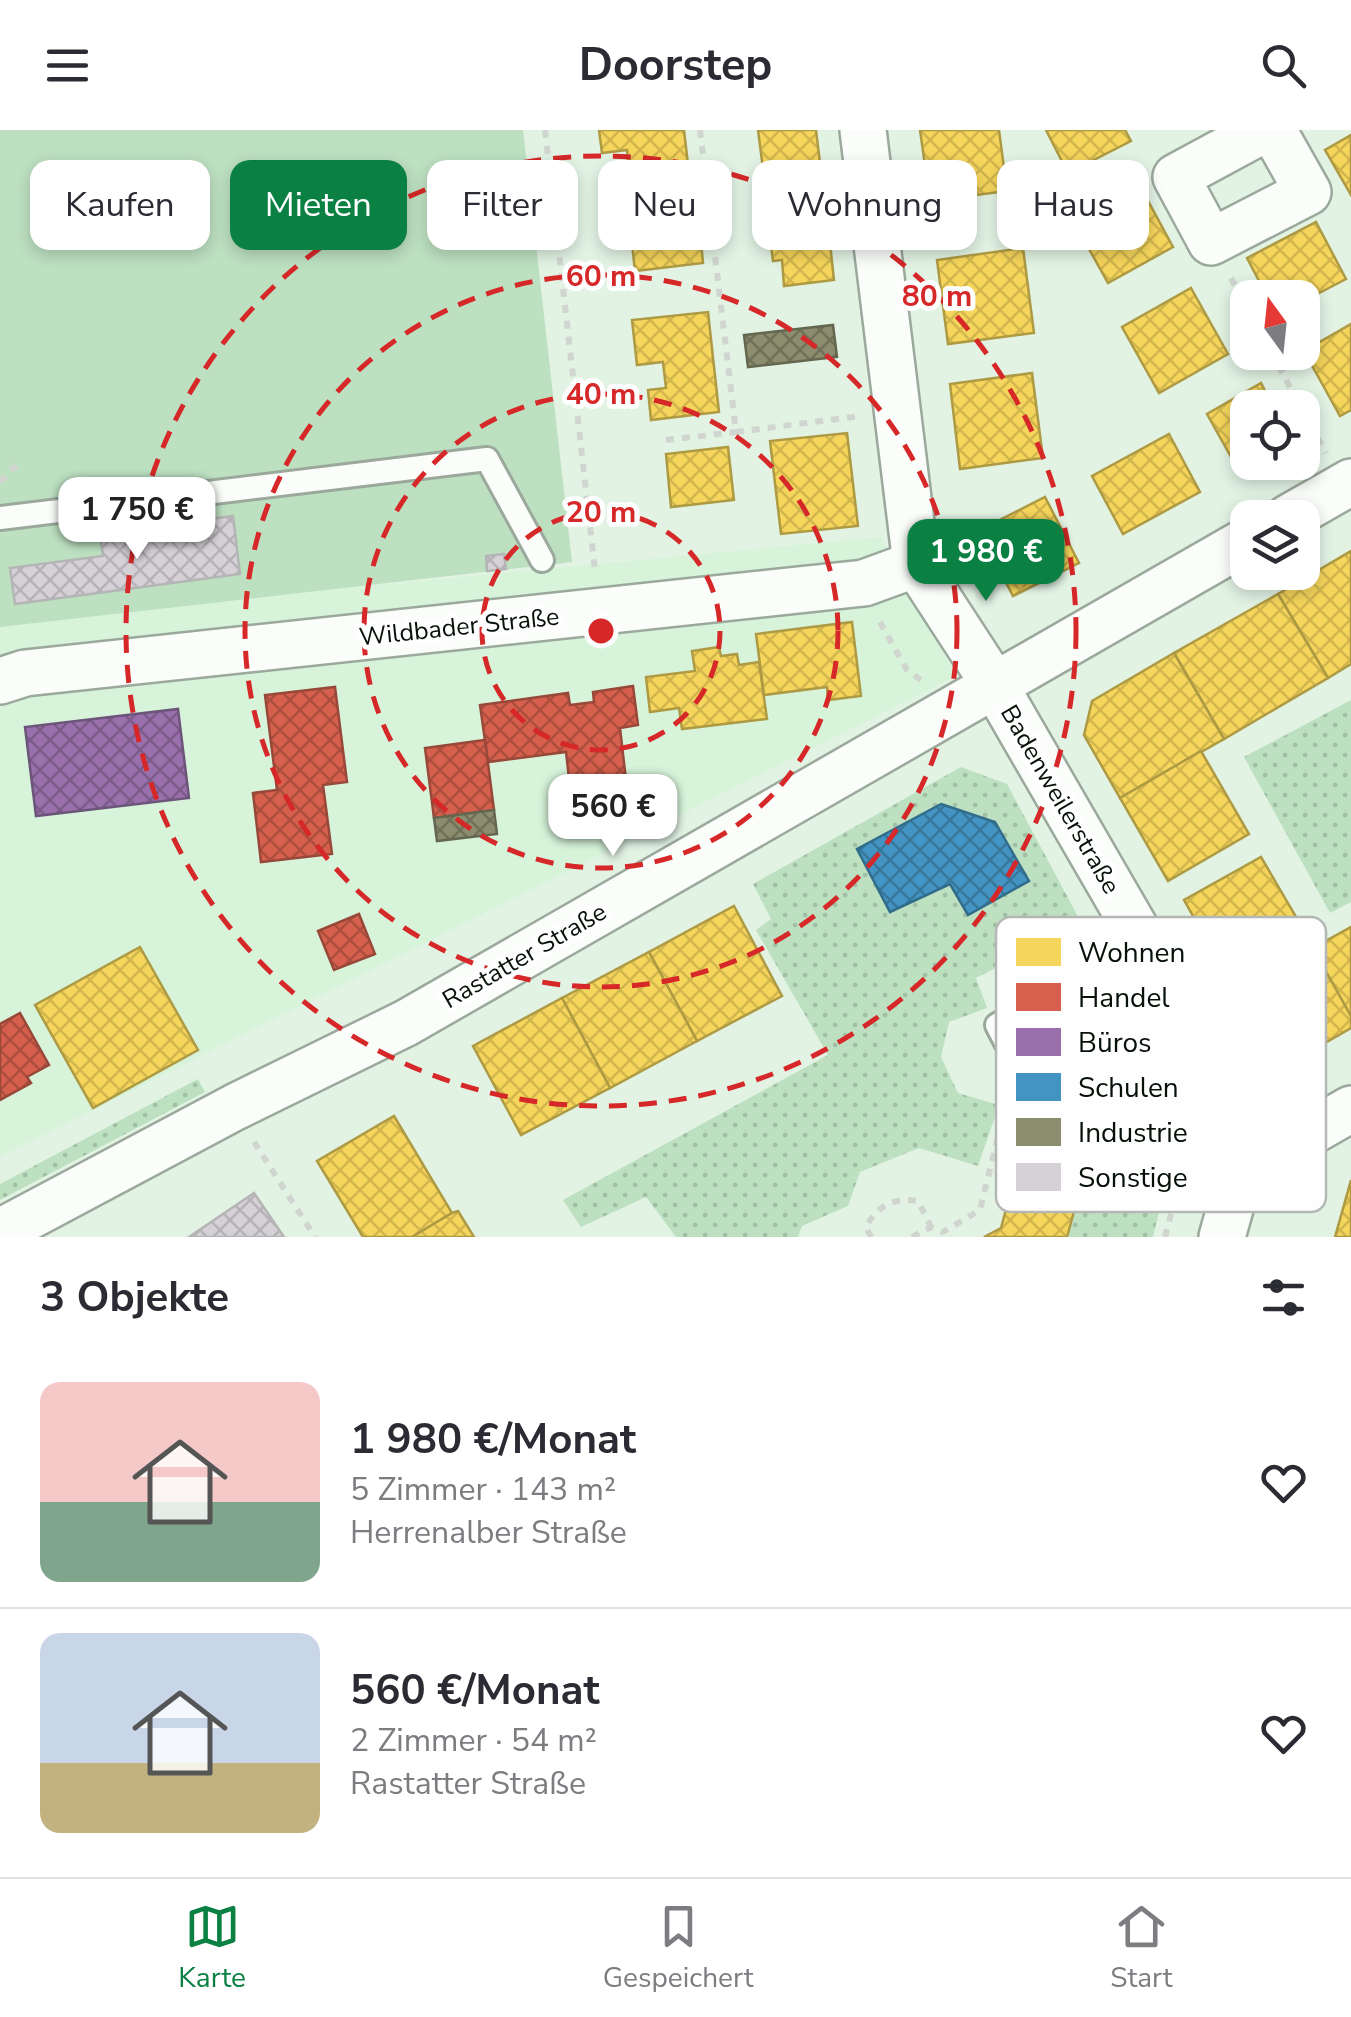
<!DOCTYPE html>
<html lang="de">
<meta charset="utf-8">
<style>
:root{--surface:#fff;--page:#f7f7f7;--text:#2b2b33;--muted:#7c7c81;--line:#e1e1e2;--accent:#0b8043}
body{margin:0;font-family:"Nunito Sans",sans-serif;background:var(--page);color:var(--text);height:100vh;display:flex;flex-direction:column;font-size:38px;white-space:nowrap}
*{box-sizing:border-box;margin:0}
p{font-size:32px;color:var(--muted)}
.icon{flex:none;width:55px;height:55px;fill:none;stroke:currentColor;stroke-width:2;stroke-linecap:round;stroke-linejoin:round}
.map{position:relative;height:1107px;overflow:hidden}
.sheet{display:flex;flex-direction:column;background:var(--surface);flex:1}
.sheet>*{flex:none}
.hud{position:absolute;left:30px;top:30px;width:1292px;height:90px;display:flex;gap:20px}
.needle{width:65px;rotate:345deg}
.tools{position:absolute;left:1230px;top:150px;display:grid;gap:20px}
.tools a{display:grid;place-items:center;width:90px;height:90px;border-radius:20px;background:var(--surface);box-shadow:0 5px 15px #0003;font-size:50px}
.price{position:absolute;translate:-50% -85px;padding:0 22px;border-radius:20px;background:#fff;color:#222;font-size:32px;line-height:65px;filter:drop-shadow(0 2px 5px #0008)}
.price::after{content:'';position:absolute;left:50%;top:60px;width:30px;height:22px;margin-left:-15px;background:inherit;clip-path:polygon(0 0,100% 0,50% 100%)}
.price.on{background:var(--accent);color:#fff}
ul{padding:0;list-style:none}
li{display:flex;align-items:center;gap:30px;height:250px;padding:0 40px}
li+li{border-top:2px solid var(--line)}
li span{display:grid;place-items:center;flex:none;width:280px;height:200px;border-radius:20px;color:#555}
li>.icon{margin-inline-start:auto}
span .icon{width:120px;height:120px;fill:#fffc;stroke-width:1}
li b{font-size:42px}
h2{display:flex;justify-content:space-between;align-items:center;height:120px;padding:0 40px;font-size:42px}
.pill{padding:0 35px;border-radius:20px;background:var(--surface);box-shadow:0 5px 15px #0003;font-size:35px;line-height:90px}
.pill.on{background:var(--accent);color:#fff}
header{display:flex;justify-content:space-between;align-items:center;height:130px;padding:0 40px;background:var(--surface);font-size:45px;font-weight:700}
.menu{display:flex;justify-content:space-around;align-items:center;height:140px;border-top:2px solid var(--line);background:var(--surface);font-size:28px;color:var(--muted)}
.menu a{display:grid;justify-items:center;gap:5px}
.menu .on{color:var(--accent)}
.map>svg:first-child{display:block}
.built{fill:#d7f4da}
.grass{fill:url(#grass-dots)}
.garden{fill:#bde0c1}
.homes{fill:url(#homes-cross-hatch);stroke:#ae9a43;stroke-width:2.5}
.shops{fill:url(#shops-cross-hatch);stroke:#984838;stroke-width:2.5}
.offices{fill:url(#offices-cross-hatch);stroke:#6d547a;stroke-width:2.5}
.schools{fill:url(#schools-cross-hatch);stroke:#316c8b;stroke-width:2.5}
.industry{fill:url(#industry-cross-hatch);stroke:#64674f;stroke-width:2.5}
.building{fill:url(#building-cross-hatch);stroke:#b3b6b4;stroke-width:2.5}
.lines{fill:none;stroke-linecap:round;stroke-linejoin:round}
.lane-casing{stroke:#9ba89c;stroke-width:28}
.street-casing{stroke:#9ba89c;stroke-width:50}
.path{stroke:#d0d5d0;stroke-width:6;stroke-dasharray:8 8;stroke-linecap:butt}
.lane{stroke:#fbfdfb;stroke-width:22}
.street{stroke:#fbfdfb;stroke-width:45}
.ring{fill:none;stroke:#d62828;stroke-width:5;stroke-dasharray:18 12}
.labels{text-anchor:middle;stroke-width:10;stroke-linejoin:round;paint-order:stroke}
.street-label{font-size:25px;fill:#071108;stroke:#fefefe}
.key{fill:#fefefe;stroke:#b4b7b4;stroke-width:2.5}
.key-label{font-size:28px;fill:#071108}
.centre{fill:#d62828;stroke:#fefefe;stroke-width:5}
.ring-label{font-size:30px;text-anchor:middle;font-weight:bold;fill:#d62828;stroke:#fefefe;stroke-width:10;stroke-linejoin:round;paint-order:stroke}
</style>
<header><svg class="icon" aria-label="menu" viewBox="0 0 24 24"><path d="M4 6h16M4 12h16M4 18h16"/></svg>Doorstep<svg class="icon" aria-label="search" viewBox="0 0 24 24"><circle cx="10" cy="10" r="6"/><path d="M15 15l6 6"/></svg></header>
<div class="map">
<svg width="1351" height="1107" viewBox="0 0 1351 1107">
<defs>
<pattern id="grass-dots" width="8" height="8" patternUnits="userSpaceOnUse" patternTransform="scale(2.5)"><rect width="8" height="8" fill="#bde0c1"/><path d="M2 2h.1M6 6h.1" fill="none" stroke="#a1bfa4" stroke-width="1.8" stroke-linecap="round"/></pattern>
<pattern id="homes-cross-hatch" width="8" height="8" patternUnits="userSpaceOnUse" patternTransform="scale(2.5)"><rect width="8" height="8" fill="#f6d55c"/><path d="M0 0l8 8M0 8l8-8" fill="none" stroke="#d1b64e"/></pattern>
<pattern id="shops-cross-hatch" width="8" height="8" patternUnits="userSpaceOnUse" patternTransform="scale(2.5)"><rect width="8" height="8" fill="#d6604d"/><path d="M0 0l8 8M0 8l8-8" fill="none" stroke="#ac4e3e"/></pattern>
<pattern id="offices-cross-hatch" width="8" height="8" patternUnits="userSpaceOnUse" patternTransform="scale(2.5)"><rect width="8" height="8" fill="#9970ab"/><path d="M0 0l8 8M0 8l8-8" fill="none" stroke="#7b5b89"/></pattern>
<pattern id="schools-cross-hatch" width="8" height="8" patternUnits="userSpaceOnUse" patternTransform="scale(2.5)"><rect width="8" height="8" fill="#4393c3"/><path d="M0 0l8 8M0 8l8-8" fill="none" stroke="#36779c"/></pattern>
<pattern id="industry-cross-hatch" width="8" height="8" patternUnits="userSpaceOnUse" patternTransform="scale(2.5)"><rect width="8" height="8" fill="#8c8c6e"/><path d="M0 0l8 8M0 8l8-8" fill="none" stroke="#707158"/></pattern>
<pattern id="building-cross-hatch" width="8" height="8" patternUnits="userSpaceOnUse" patternTransform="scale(2.5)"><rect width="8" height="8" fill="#d6d1d7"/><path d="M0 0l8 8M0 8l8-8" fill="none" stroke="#b6b2b7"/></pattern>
</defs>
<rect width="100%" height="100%" fill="#e2f3e4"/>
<polygon class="built" points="881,407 956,546 0,1027 0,491"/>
<g class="grass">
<polygon points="1351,570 1351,772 1330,783 1244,627"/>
<polygon points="961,637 1007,654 1082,794 976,848 987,878 949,892 941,927 958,963 999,975 978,1036 919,1018 860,1042 848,1076 802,1096 798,1107 676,1107 646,1067 581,1097 563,1070 828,925 756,800 771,789 753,754"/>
<polygon points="198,949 205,962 0,1070 0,1054"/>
<polygon points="1091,1019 1172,1027 1153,1107 1068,1107"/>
</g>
<polygon class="garden" points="0,0 523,0 572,432 0,497"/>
<g class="homes">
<polygon points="599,0 684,0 691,60 632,67 627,20 602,23"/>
<polygon points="758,0 816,0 820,33 763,39"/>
<polygon points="920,0 999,0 1007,61 930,71"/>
<polygon points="1046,0 1125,0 1131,11 1068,43"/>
<polygon points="1351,5 1351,65 1325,20"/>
<polygon points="1140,56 1173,117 1108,153 1074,92"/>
<polygon points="697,69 703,133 635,141 628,77"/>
<polygon points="827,86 834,150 784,156 782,130 773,131 768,92"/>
<polygon points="1316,92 1346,149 1302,172 1302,168 1268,168 1247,128"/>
<polygon points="1023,118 1034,203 948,214 937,130"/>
<polygon points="1191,158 1228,224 1159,263 1122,197"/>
<polygon points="708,182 719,282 651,290 648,260 666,258 663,232 637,235 632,190"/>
<polygon points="1351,194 1351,280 1340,286 1304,221"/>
<polygon points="1032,243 1043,328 960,339 950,254"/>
<polygon points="1261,253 1274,278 1248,278 1248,332 1257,332 1240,343 1207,284"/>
<polygon points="847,303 858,396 781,404 770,311"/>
<polygon points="1169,304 1200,362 1123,404 1092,346"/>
<polygon points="728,317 734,370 671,377 666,324"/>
<polygon points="1045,367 1062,400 996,433 980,400"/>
<polygon points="1062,400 1079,433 1013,466 996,433"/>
<polygon points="1351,421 1351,534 1328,548 1278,464"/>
<polygon points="1278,464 1328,548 1224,609 1174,523"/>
<polygon points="852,492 861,566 828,570 827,557 764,565 756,504"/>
<polygon points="719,517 721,526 737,524 739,535 759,532 767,589 682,599 679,578 650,582 646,547 695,541 692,521"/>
<polygon points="1174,523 1224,609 1120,668 1084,605 1092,571"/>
<polygon points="1201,621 1249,704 1168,751 1120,668"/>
<polygon points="1261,727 1299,792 1221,836 1184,770"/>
<polygon points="734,776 782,866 697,911 649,822"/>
<polygon points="1299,792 1351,886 1351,898 1313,920 1260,905 1221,836"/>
<polygon points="1351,797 1351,886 1313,818"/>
<polygon points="140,817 198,920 93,978 35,875"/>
<polygon points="649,822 697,911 610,958 562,868"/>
<polygon points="562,868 610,958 521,1005 473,916"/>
<polygon points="394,986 452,1083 412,1107 363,1107 317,1031"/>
<polygon points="1027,1001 1091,1019 1067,1107 984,1107 1001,1098"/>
<polygon points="1351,1050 1351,1107 1335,1107"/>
<polygon points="458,1081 474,1107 412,1107 452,1083"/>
</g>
<g class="shops">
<polygon points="633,556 638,595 620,598 626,650 570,657 566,622 488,632 480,575 568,563 570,575 594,572 593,562"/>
<polygon points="335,557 347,652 323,655 332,724 261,732 253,663 277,660 265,565"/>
<polygon points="485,610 494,680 434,688 425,618"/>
<polygon points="359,784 375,824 334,840 318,801"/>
<polygon points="20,883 49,935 27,947 31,953 0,970 0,894"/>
</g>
<polygon class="offices" points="178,579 189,668 36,686 25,597"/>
<polygon class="schools" points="941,674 995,692 1029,751 968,785 950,754 890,782 857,719"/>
<g class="industry">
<polygon points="833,195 837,227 748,237 744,205"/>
<polygon points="494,680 497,704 437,711 434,688"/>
</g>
<g class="building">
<polygon points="233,386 240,444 15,474 10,438 103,426 100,403"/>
<polygon points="504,424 506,439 487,441 486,426"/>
<polygon points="254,1063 284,1107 189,1107"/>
</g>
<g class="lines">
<g class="lane-casing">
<g id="lane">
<polyline points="0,388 487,329 542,430"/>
<polyline points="1065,856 1124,962"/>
<polyline points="1028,955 997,895 1143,812"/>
</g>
</g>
<g class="street-casing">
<g id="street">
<polyline points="863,0 916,434 994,554 1252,1000 1222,1107"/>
<polyline points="1263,0 1176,47 1211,112 1308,62 1273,0"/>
<polyline points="1288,388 1351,352"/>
<polyline points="0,551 25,543 864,453 916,434"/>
<polyline points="1252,1000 1309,1003 1351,979"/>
<polyline points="0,1102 235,977 406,893 1248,410"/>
</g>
</g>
<g class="path">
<polyline points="545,0 595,440"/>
<polyline points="700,0 736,302 860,286"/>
<polyline points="1231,148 1248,179"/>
<polyline points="1271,222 1301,278"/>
<polyline points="1302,280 1326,323"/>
<polyline points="666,310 736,302"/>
<polyline points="0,352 19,333"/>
<polyline points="880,492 907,540 921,550"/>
<polyline points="254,1012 315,1107"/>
<path d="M871,1107L866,1097C877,1076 894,1067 918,1071L931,1097"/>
<polyline points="912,1107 931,1097 943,1102 980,1080 999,1003 1029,984 1144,1015 1160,1009 1189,1017"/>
<polyline points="1165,1107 1197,986"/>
</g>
<use href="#lane" class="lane"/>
<use href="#street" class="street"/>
</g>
<g class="ring">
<circle cx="601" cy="501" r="119"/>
<circle cx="601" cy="501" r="237"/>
<circle cx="601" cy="501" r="356"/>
<circle cx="601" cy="501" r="475"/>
</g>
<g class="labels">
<g class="street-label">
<text transform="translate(459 496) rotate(-6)" y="9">Wildbader Straße</text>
<text transform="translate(1061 669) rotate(60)" y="9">Badenweilerstraße</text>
<text transform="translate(524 825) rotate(-30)" y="9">Rastatter Straße</text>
</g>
</g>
<rect x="996" y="787" width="330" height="295" rx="15" class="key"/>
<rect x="1016" y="808" width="45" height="28" fill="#f6d55c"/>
<rect x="1016" y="853" width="45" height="28" fill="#d6604d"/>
<rect x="1016" y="898" width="45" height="28" fill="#9970ab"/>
<rect x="1016" y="943" width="45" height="28" fill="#4393c3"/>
<rect x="1016" y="988" width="45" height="28" fill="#8c8c6e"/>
<rect x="1016" y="1033" width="45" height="28" fill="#d6d1d7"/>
<g class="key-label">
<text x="1078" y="832">Wohnen</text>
<text x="1078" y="877">Handel</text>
<text x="1078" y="922">Büros</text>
<text x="1078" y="967">Schulen</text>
<text x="1078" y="1012">Industrie</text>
<text x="1078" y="1057">Sonstige</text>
</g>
<circle cx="601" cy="501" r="15" class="centre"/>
<g class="ring-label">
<text x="601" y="156">60 m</text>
<text x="937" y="176">80 m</text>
<text x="601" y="274">40 m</text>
<text x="601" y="392">20 m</text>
</g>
</svg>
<div class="tools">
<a><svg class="needle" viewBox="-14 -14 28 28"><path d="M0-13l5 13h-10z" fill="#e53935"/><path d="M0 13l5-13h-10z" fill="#7c7c81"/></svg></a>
<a><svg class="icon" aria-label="locate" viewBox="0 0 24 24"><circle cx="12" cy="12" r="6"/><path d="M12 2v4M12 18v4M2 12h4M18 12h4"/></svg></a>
<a><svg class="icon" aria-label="layers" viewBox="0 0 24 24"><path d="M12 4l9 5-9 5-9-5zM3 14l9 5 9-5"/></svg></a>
</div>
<b class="price" style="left:137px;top:432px">1 750 €</b>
<b class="price on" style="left:986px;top:474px">1 980 €</b>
<b class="price" style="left:613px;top:729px">560 €</b>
<div class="hud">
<a class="pill">Kaufen</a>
<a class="pill on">Mieten</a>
<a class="pill">Filter</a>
<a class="pill">Neu</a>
<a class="pill">Wohnung</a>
<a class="pill">Haus</a>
</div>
</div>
<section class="sheet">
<h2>3 Objekte<svg class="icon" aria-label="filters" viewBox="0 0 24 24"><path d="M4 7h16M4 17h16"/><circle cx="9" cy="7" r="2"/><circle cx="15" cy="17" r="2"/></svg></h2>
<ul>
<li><span style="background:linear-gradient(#f6c9c9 60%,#7fa58c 0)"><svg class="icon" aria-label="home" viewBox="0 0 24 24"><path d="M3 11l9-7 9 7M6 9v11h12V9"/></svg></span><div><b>1 980 €/Monat</b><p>5 Zimmer · 143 m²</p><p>Herrenalber Straße</p></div><svg class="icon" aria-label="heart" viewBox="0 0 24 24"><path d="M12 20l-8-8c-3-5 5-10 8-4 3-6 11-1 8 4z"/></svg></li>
<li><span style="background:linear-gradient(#c9d6e8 65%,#c2b280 0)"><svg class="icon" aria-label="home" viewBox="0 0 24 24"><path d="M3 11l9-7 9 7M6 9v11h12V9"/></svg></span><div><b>560 €/Monat</b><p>2 Zimmer · 54 m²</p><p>Rastatter Straße</p></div><svg class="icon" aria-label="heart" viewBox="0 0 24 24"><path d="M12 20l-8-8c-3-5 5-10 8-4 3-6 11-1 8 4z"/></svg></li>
</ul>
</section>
<nav class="menu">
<a class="on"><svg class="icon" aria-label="map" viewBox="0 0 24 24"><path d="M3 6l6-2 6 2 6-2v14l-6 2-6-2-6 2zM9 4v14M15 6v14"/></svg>Karte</a>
<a><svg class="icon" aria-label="saved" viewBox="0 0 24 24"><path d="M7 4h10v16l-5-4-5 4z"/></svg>Gespeichert</a>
<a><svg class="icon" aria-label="home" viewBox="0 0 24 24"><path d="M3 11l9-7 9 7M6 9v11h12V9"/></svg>Start</a>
</nav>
